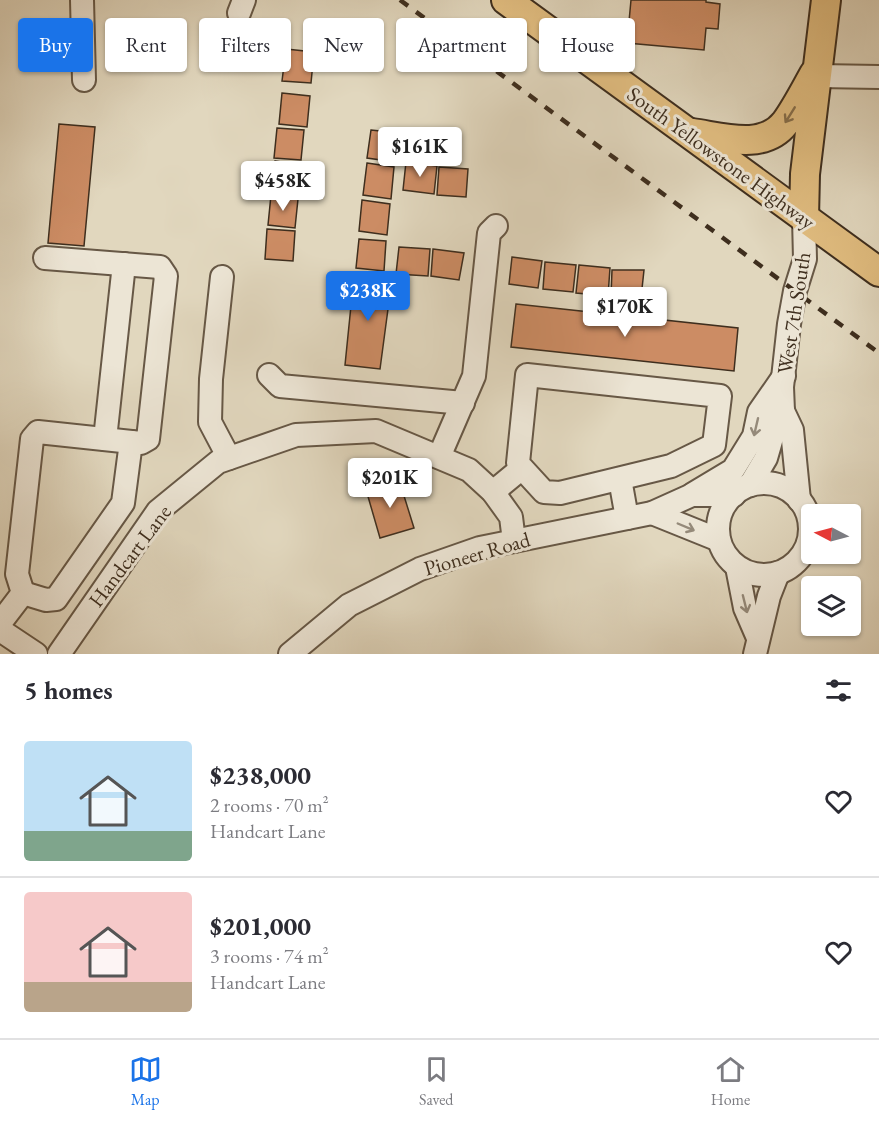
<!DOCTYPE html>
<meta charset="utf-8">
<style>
:root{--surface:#fff;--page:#f2f2f3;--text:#2b2b33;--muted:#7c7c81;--line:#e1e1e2;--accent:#1a73e8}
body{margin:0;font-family:"EB Garamond",serif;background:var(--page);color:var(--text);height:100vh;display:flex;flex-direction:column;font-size:22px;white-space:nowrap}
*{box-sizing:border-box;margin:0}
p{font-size:20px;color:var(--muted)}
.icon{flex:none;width:33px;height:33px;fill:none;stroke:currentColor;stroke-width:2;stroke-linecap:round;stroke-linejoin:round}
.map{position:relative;height:654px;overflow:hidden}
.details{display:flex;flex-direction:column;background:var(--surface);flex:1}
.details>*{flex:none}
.guide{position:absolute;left:18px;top:18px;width:843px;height:54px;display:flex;gap:12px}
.needle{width:39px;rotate:276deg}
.buttons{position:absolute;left:801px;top:504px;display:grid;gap:12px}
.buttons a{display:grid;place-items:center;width:60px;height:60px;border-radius:6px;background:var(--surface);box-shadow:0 2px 4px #0004;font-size:30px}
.price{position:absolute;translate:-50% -51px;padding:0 14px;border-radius:6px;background:#fff;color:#222;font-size:20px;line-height:39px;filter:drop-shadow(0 2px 3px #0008)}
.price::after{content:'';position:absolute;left:50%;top:36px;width:18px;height:14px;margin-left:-9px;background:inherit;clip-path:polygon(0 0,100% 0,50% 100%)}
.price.current{background:var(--accent);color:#fff}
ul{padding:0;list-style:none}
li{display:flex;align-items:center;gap:18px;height:150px;padding:0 24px}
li+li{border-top:2px solid var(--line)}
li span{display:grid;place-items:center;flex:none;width:168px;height:120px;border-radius:6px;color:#555}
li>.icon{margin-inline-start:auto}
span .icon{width:72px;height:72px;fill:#fffc;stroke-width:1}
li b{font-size:26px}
h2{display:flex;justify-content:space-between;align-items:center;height:72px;padding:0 24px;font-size:26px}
.tag{padding:0 21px;border-radius:6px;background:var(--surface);box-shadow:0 2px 4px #0004;font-size:21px;line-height:54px}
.tag.current{background:var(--accent);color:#fff}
.dock{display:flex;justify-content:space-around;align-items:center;height:84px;border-top:2px solid var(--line);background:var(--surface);font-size:16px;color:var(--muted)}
.dock a{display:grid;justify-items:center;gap:3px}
.dock .current{color:var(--accent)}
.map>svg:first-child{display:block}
.building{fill:#cc8c64;stroke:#3e2e1e;stroke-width:1.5}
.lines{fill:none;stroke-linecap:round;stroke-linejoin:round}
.minor-casing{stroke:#675846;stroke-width:26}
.major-casing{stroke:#3e2e1e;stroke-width:32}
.minor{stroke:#ece5d5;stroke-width:22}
.major{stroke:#e0bc7f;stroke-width:28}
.rail{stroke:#3e2e1e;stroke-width:4.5;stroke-dasharray:10 10;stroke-linecap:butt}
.oneway{stroke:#876e4a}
.oneway2{stroke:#958a7a}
.labels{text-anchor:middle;stroke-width:6;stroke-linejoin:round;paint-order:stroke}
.street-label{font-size:21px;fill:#3e2e1e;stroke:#ece5d5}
</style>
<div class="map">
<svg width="879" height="654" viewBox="0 0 879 654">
<rect width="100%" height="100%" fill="#e1d7be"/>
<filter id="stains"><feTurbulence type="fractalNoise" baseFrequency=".00333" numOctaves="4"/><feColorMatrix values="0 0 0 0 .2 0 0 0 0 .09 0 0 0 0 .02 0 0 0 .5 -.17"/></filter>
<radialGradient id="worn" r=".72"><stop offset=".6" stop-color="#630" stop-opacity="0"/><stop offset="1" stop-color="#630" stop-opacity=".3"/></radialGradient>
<g class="building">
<polygon points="631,0 706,0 706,2 720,4 718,29 706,28 704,50 627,43"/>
<polygon points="344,41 375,44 372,71 341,69"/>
<polygon points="286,49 314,52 311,83 282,81"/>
<polygon points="282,93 310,96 307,127 279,124"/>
<polygon points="59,124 95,127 84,246 48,243"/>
<polygon points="277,128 304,130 301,160 274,158"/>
<polygon points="371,130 398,133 395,162 367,158"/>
<polygon points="275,161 301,165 298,195 271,191"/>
<polygon points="406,162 437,166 434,194 403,190"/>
<polygon points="367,163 394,167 391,199 363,195"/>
<polygon points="439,167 468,169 466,197 437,195"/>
<polygon points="271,195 298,199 295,228 268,225"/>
<polygon points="362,200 390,204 387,235 359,231"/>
<polygon points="267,229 295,231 293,261 265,259"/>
<polygon points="359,239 386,241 384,271 356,268"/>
<polygon points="399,247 430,249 428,276 396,274"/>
<polygon points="433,249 464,253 459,280 431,276"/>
<polygon points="512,257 542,261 538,288 509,284"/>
<polygon points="545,262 576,265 573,292 543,289"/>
<polygon points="579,265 610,268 608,296 576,293"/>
<polygon points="612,270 644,270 641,298 611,296"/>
<polygon points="354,276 392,279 380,369 345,365"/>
<polygon points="516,304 738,328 734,371 511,347"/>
<polygon points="390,478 392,485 400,483 414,528 380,538 367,493 376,491 373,483"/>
</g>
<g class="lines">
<g class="minor-casing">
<g id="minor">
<polyline points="82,0 84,80"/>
<polyline points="239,13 244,0"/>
<polyline points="819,76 879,77"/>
<polyline points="222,277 211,379 210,422 229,458"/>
<polyline points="269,375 280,386 463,403"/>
<polyline points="783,411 792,430 799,500"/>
<polyline points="105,439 124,264"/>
<polyline points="439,457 474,376 489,233 496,226"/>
<polyline points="620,479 627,518"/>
<circle cx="764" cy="529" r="46"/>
<polyline points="750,485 766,458 773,434 783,411 782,387 789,324 795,291 805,259 804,218"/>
<polyline points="493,492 522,468 544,492 560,493 671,466 714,445 720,396 527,375 518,463 522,468"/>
<polyline points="693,494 733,470 754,436 759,412 784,376"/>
<polyline points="652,513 719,540"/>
<polyline points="737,567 745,608 758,638"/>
<polyline points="23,593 46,600 56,599 123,503 131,442"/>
<polyline points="0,623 23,593 17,574 32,439 38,432 141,443 148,439 166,276 160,267 45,258"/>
<polyline points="0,630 36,654"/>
<polyline points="59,654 158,511 218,462 296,435 376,431 469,470 493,492 511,517 514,541"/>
<polyline points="290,654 349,605 420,569 480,548 652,513 692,495 734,495"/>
<polyline points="755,654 769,596 778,573"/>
</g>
</g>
<g class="major-casing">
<g id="major">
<polyline points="506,0 879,272"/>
<path d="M692,133C722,137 763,151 785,123C796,108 805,90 814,74"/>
<polyline points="804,218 805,174 826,0"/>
</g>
</g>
<use href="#minor" class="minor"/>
<use href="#major" class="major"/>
<polyline class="rail" points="400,0 879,353"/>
</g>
<defs><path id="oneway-shaft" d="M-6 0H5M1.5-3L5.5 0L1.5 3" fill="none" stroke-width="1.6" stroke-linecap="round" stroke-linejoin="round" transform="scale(1.5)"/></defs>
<use class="oneway" href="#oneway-shaft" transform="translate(790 115) rotate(122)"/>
<g class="oneway2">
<use href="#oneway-shaft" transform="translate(756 427) rotate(103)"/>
<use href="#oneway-shaft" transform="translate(686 527) rotate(23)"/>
<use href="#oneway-shaft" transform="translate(745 604) rotate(76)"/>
</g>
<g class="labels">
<g class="street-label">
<text transform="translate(721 158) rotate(36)" y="7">South Yellowstone Highway</text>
<text transform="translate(794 313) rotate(-81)" y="7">West 7th South</text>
<text transform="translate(477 554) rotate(-16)" y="7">Pioneer Road</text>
<text transform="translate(130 556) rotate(-53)" y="7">Handcart Lane</text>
</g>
</g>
<rect width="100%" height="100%" filter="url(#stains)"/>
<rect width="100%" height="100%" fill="url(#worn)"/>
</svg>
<div class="buttons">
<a><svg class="needle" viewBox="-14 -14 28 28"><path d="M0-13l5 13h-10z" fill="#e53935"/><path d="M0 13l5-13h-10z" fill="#7c7c81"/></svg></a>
<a><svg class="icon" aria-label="layers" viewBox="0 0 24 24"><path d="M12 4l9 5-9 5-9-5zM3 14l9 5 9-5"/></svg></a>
</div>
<b class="price" style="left:420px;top:178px">$161K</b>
<b class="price" style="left:283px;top:212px">$458K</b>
<b class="price current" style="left:368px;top:322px">$238K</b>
<b class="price" style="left:625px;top:338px">$170K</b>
<b class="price" style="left:390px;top:509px">$201K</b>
<div class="guide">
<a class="tag current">Buy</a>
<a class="tag">Rent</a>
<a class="tag">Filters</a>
<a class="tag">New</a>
<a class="tag">Apartment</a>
<a class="tag">House</a>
</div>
</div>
<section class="details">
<h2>5 homes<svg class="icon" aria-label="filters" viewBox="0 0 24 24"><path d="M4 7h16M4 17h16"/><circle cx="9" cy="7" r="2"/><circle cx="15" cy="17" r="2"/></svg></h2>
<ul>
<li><span style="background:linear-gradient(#bfe0f5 75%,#7fa58c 0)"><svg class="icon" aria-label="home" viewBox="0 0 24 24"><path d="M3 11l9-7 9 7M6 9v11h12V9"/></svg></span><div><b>$238,000</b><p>2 rooms · 70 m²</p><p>Handcart Lane</p></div><svg class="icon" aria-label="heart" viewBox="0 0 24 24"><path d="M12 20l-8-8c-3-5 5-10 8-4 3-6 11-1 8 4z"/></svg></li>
<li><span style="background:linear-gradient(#f6c9c9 75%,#b9a48a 0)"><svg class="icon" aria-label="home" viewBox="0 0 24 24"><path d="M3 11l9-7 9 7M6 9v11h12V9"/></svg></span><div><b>$201,000</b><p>3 rooms · 74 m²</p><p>Handcart Lane</p></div><svg class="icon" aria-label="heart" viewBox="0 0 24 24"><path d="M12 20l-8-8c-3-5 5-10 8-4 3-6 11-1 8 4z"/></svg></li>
</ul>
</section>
<nav class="dock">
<a class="current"><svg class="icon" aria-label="map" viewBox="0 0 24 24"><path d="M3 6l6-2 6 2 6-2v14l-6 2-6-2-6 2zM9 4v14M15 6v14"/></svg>Map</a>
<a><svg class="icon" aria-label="saved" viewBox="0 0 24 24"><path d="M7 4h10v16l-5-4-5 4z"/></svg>Saved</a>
<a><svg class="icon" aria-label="home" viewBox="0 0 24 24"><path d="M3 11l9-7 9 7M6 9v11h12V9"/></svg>Home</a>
</nav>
